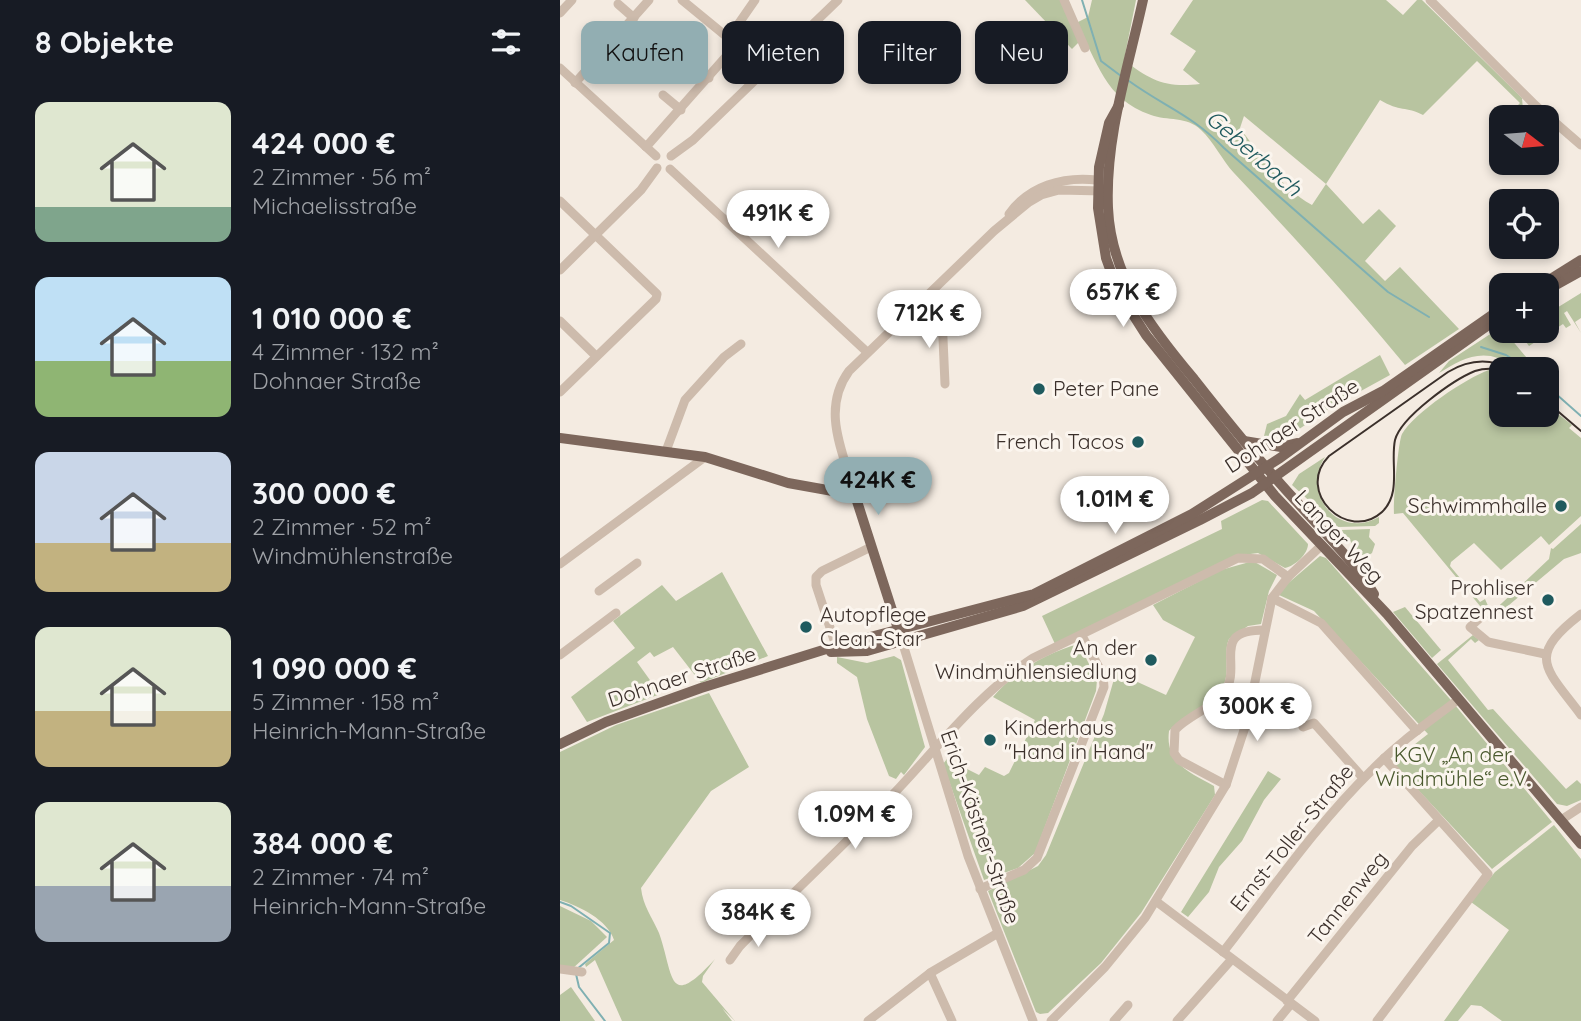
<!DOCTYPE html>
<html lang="de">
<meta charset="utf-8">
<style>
:root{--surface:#171b24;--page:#242831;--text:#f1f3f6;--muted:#9ea1a6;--accent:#92aeb2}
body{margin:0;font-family:Quicksand,sans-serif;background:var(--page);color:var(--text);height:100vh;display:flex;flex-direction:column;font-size:26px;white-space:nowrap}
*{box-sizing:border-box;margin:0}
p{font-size:23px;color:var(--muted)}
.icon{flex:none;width:38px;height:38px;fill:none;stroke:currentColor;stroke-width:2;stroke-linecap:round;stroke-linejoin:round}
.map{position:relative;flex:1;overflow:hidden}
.drawer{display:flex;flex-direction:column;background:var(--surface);width:560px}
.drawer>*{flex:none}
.top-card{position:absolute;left:21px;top:21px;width:665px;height:63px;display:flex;gap:14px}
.needle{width:46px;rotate:106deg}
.controls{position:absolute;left:929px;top:105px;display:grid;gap:14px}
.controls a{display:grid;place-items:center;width:70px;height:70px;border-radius:14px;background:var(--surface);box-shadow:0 4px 10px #0003;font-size:35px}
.price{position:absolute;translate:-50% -60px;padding:0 16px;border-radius:24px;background:#fff;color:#222;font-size:23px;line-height:46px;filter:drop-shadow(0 2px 4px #0008)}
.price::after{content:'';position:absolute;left:50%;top:42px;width:21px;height:16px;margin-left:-10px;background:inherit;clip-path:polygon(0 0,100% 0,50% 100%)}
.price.selected{background:var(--accent);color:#111}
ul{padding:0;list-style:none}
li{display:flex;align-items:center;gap:21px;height:175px;padding:0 35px}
li span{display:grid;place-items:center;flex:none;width:196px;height:140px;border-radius:14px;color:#555}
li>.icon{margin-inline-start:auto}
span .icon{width:84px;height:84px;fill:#fffc;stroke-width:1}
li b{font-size:30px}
h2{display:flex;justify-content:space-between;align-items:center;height:84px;padding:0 35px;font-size:30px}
.pill{padding:0 24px;border-radius:14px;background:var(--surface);box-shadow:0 4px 10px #0003;font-size:24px;line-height:63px}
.pill.selected{background:var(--accent);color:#111}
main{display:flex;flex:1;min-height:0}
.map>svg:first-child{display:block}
.green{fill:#b8c4a0;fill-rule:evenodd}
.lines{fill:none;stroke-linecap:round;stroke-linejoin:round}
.stream{stroke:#7fb0b2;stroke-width:2}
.minor{stroke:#cdbbac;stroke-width:9}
.major{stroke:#7d675c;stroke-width:10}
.tram{stroke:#3b302b;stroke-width:2}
.poi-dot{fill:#1f5a5e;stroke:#fbf5ee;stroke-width:2.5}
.labels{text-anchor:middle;stroke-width:6;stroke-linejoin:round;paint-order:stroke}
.poi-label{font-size:21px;fill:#3b302b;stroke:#fbf5ee;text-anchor:end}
.street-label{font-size:21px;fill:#3b302b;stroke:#fbf5ee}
.park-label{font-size:21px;fill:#4a5a2e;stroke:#fbf5ee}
.water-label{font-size:23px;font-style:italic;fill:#1f5a5e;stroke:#fbf5ee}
</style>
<main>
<section class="drawer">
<h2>8 Objekte<svg class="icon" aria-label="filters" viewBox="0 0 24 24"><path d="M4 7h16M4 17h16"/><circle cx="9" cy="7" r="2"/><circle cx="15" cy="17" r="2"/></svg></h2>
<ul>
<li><span style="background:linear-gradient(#dfe7d0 75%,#7fa58c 0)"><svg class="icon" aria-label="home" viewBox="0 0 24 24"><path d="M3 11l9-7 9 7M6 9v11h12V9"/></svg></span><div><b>424 000 €</b><p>2 Zimmer · 56 m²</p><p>Michaelisstraße</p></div></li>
<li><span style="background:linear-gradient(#bfe0f5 60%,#8fb573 0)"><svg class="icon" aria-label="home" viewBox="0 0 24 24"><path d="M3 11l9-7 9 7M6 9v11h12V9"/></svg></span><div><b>1 010 000 €</b><p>4 Zimmer · 132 m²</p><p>Dohnaer Straße</p></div></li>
<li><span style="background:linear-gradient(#c9d6e8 65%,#c2b280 0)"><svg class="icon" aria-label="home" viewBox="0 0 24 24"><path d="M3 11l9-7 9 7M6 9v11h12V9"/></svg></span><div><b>300 000 €</b><p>2 Zimmer · 52 m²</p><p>Windmühlenstraße</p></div></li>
<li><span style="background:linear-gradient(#dfe7d0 60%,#c2b280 0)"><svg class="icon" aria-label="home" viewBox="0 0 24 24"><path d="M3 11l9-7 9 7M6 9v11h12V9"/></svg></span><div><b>1 090 000 €</b><p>5 Zimmer · 158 m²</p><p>Heinrich-Mann-Straße</p></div></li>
<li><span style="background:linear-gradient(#dfe7d0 60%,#9aa5b1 0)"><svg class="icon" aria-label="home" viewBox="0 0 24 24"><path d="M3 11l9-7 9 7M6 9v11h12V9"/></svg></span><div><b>384 000 €</b><p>2 Zimmer · 74 m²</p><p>Heinrich-Mann-Straße</p></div></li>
</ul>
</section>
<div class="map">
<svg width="1021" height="1021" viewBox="0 0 1021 1021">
<rect width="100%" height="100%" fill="#f4ebe1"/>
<g class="green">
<polygon points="465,0 500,0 520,41 512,49"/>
<path d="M532,0H576L564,60C591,81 606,88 640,84L623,70L636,51L610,34L633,0H826L843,15L857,0H862L962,98L963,110L956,117H946L960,103L917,61L863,115C846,106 840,112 820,100L766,184L803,224L819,209L836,226L805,261L825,281L840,267L899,329L845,365C790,298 732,235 674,173C662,160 654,142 641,130C627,116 607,121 591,115C544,99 538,61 516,23L528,17ZM684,116L766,184L752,205C721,188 701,156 680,128Z"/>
<polygon points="1021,293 1021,318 1015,322 1021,333 1007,311 1004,313 1011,325 1006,328 1003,324 969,346 966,342 970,339 965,331 987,331 987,314"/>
<path d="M941,327L976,369C959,369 953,363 938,358C916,350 897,362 879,373L889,361Z"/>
<polygon points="820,355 830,375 770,408 729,436 704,436 707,424 726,416 740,394 745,400"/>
<path d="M929,370L941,372L942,415H987V405L1012,425L1009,428L1021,438V516L989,545L981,536L941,570L914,543L891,562L890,566L920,602L925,599L929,608L925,612L843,513L834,514C833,504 838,442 842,434C854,413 906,378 929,370Z"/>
<path d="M765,457C741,495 779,540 819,517V523L815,526L778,527L732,485L739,474Z"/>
<path d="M702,500L708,501L748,544C748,554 735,566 725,568L698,553L675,556L495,644L482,616L662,529L661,521Z"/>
<polygon points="1021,524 1021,553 1004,559 930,621 927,617 989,559 991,548 993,549"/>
<polygon points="810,529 809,537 815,544 812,553 804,558 781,530"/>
<polygon points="760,556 766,558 890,699 992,822 932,869 832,762 868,734 754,611 719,595 726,585"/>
<path d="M693,561L717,575L709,591L701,624L688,626L669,639C663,653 670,670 664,684C655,705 624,713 609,731C605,763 629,772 654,786L655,795L581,913L541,963L488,1013L480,1014L476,1012L428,891L478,866L486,855L544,714L558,665L571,679L606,695L635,637L603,620L593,605L661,570Z"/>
<polygon points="162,572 208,656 141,683 113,647 94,657 90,652 77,662 100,694 27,722 11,697 75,648 53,621 102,585 116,601"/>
<polygon points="845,607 881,650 872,658 833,612"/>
<polygon points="913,635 919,640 915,643 911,639 888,660 928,710 933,709 1006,789 1017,780 1021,784 1021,800 1007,806 997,804 877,664"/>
<path d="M519,644L537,680L536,691L475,853L458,868L424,880L383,764L387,759L419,775L425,767L444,776L449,773L475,720L433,697C454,672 487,652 519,644Z"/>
<polygon points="334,656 341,660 365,747 344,775 341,772 336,779 329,776 307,719 297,677 277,663 277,657 307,663"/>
<path d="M149,693L189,767L151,791L81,888C83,906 92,917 99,933C114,975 107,1012 155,959L143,976L142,982L175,1021L162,1008L172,1021H62L35,960L26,967L25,964L54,940C48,920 19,906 0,900V752L56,725Z"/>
<polygon points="708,771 721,779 704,800 682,841 659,867 649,892 628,917 621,912"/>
<polygon points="994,825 1021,859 1021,1021 942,1021 921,1006 911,1005 898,1021 884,1021 949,930 911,902 935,872"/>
<polygon points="0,906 31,921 47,937 12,969 0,967"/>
<polygon points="11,987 35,1021 0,1021 0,995"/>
</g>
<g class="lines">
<g class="stream">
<polyline points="522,0 541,61 561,76"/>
<path d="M569,81C605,107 632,115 664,148L828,292L869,317"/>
<polyline points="921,347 946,355 968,369"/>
<polyline points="987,386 1021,416"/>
<polyline points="0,902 11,906 50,933 49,943 17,969"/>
<polyline points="16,974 19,987 45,1021"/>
</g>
<g class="minor">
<polyline points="122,0 206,69"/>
<polyline points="504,0 525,48"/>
<polyline points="870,0 976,106 1021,145"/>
<polyline points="58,4 74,18"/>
<polyline points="0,13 12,0"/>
<polyline points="33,33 50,48"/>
<polyline points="170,36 195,0"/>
<polyline points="131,64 149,78"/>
<polyline points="0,68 96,156"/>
<polyline points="15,83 89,0"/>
<polyline points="103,95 121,110"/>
<polyline points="86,147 178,43"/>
<polyline points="111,156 133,140 278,0"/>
<polyline points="110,169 307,352"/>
<polyline points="0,201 97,294 96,299 0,392"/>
<path d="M449,214C469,186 503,176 537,180"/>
<polyline points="0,270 81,190 97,168"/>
<polyline points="367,296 382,316 385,384"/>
<polyline points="0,321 36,356"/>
<polyline points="106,451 125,400 164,357 181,344"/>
<path d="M295,495C284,453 260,411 289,371L434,231L469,202L481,195L499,190L543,191"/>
<polyline points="0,564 145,457"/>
<polyline points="39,591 77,563"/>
<polyline points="712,598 761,623 857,731"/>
<path d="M1021,614C965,657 986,668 1021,715"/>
<polyline points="920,618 910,627 928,642 985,654"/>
<polyline points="342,641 408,856 473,1021"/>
<polyline points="276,646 256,585 256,577 262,571 311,547"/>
<polyline points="0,655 56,613"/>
<polyline points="743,727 754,723 803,778"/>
<path d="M666,785L619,760L614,753L615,730C629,715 651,709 664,693C684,666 648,630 705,630"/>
<polyline points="1001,820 1021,807"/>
<polyline points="420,889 464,870 477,858 544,687 543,675 522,636"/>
<polyline points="597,902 755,1021"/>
<path d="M663,952C711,891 756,825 812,770C838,743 869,722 899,699"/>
<path d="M170,960L180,946C232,893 288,842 339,788C382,742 420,693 473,658L678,558L703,559L728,577"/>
<polyline points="0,969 22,972"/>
<polyline points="370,973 392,1021"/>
<polyline points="727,1001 852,846 879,820"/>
<polyline points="308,1021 370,973 438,933"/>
<polyline points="491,1021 545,967 585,918 666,785 687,721 712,598 728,577 762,545"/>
<polyline points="554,1021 568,1005"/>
<polyline points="617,1021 672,959"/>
<polyline points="717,1021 731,1004"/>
<polyline points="817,1021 928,874 824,758"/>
</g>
<g class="major">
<path d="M583,0C568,68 545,138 548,208C551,277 592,329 634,379C667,421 700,462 736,501C763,532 792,558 814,594"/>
<polyline points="559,105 549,123 539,167 538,208 546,258 558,291 586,335 715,496 827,614 1021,844"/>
<polyline points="981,285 1021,260"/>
<polyline points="987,290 1021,271"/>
<polyline points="0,438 145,457 228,483 295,495 340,635"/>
<polyline points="684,441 721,447 737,443"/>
<polyline points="271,652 307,651 463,606 640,520 692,493 937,319"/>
<polyline points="0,744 46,722 141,688 276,646 474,594 632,514 720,458 783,412 823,391 942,308"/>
</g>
<g class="tram">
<path d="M942,370C932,368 924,368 915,371C893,380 841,417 835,440C830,463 842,493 822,512C788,543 734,492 769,456L888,372C908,360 930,358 951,369"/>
<polyline points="987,402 1021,431"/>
</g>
</g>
<g class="poi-dot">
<circle cx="479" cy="389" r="7"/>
<circle cx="578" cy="442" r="7"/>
<circle cx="1001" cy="506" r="7"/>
<circle cx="988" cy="600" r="7"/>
<circle cx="246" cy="627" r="7"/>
<circle cx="591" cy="660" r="7"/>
<circle cx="430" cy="740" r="7"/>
</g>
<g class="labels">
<g class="poi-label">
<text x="493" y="396" text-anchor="start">Peter Pane</text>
<text x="564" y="449">French Tacos</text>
<text x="987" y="513">Schwimmhalle</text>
<text x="974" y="595">Prohliser<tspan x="974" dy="24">Spatzennest</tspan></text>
<text x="260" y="622" text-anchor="start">Autopflege<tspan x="260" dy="24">Clean-Star</tspan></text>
<text x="577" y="655">An der<tspan x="577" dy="24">Windmühlensiedlung</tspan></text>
<text x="444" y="735" text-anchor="start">Kinderhaus<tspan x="444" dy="24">"Hand in Hand"</tspan></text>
</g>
<g class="street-label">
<text transform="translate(732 426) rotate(-33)" y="7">Dohnaer Straße</text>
<text transform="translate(779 537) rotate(47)" y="7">Langer Weg</text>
<text transform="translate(122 677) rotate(-18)" y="7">Dohnaer Straße</text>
<text transform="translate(420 827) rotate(71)" y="7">Erich-Kästner-Straße</text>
<text transform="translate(732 838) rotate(-51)" y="7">Ernst-Toller-Straße</text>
<text transform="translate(788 898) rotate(-51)" y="7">Tannenweg</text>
</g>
<g class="park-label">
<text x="893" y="762">KGV „An der<tspan x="893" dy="24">Windmühle“ e.V.</tspan></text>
</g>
<g class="water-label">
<text transform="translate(694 153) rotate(41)" y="8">Geberbach</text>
</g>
</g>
</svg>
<div class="controls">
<a><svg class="needle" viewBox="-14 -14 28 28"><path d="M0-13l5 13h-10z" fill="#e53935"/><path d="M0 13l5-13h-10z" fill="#9ea1a6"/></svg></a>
<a><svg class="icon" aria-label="locate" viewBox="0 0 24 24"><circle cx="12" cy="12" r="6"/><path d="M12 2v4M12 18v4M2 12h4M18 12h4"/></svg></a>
<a>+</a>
<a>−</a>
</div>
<b class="price" style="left:218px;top:250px">491K €</b>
<b class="price" style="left:563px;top:329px">657K €</b>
<b class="price" style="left:369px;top:350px">712K €</b>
<b class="price selected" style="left:318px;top:517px">424K €</b>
<b class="price" style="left:555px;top:536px">1.01M €</b>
<b class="price" style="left:697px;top:743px">300K €</b>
<b class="price" style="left:295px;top:851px">1.09M €</b>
<b class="price" style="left:198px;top:949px">384K €</b>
<div class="top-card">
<a class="pill selected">Kaufen</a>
<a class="pill">Mieten</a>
<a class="pill">Filter</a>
<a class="pill">Neu</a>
</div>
</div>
</main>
